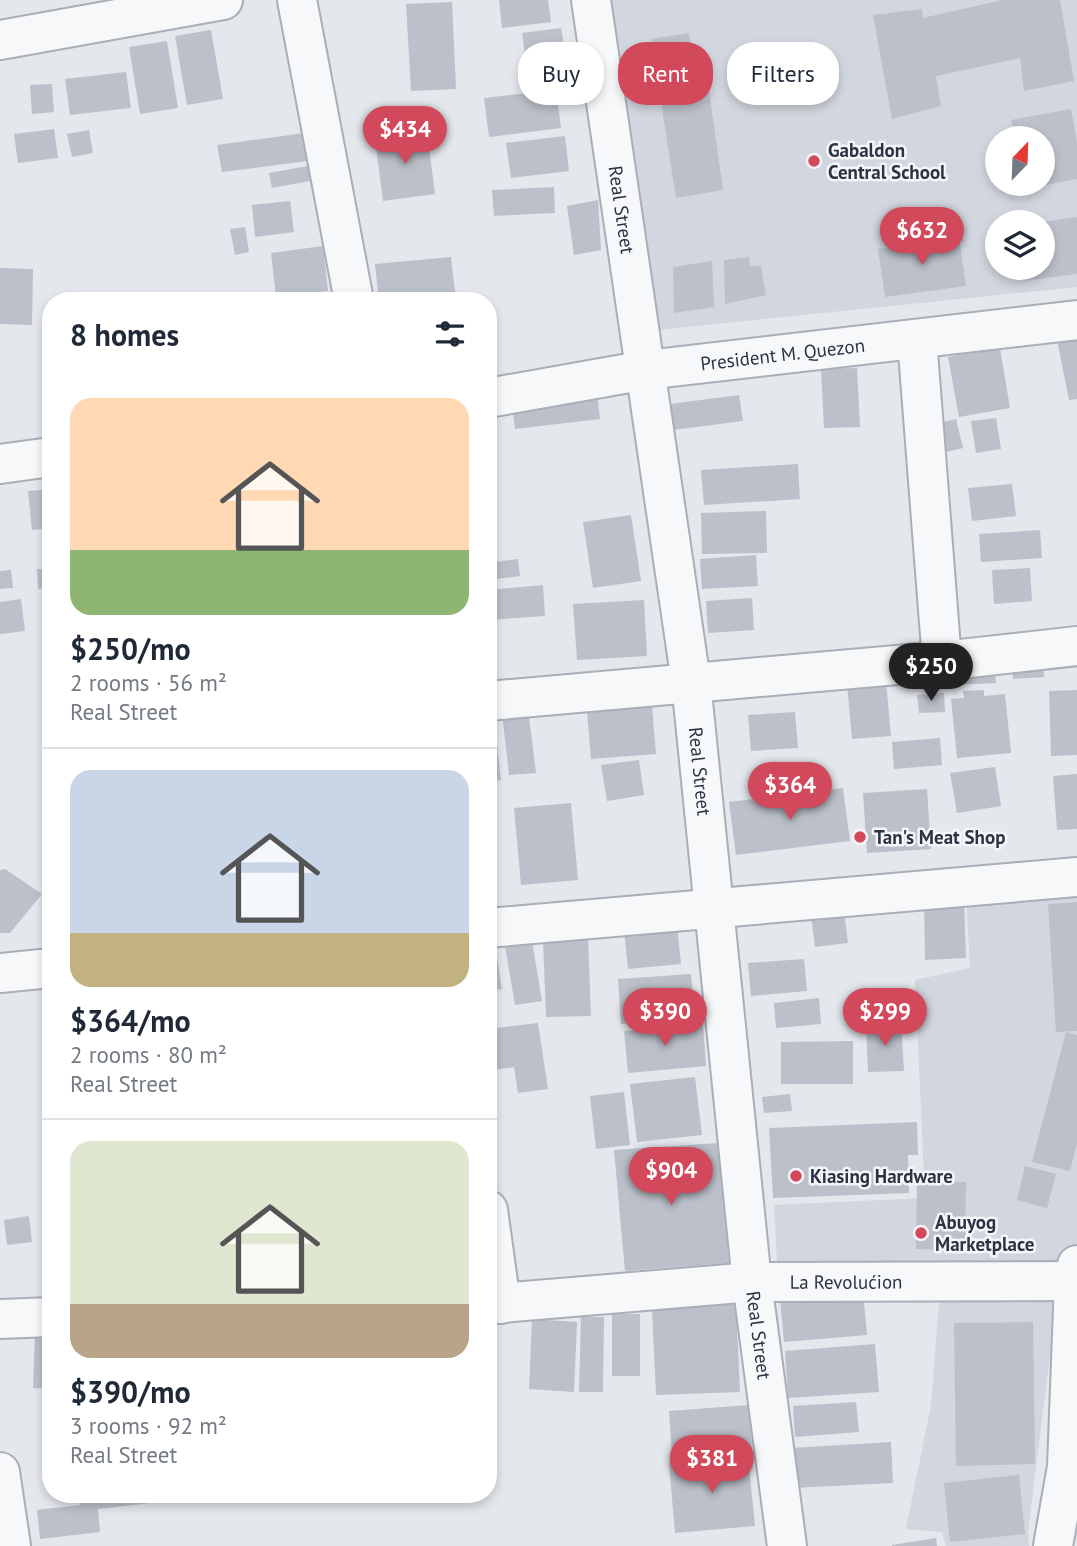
<!DOCTYPE html>
<meta charset="utf-8">
<style>
:root{--surface:#fff;--page:#f6f6f7;--text:#1f2937;--muted:#747a83;--line:#e0e1e3;--accent:#d1495b}
body{margin:0;font-family:"PT Sans",sans-serif;background:var(--page);color:var(--text);height:100vh;display:flex;flex-direction:column;font-size:26px;white-space:nowrap}
*{box-sizing:border-box;margin:0}
p{font-size:23px;color:var(--muted)}
.icon{flex:none;width:38px;height:38px;fill:none;stroke:currentColor;stroke-width:2;stroke-linecap:round;stroke-linejoin:round}
.map{position:relative;flex:1;overflow:hidden}
.details{position:absolute;left:42px;top:292px;width:455px;height:1211px;display:flex;flex-direction:column;background:var(--surface);border-radius:28px;box-shadow:0 4px 10px #0003}
.details>*{flex:none}
.banner{position:absolute;left:518px;top:42px;width:453px;height:63px;display:flex;gap:14px}
.needle{width:46px;rotate:23deg}
.controls{position:absolute;left:985px;top:126px;display:grid;gap:14px}
.controls a{display:grid;place-items:center;width:70px;height:70px;border-radius:50%;background:var(--surface);box-shadow:0 4px 10px #0003;font-size:35px}
.price{position:absolute;translate:-50% -60px;padding:0 16px;border-radius:24px;background:var(--accent);color:#fff;font-size:23px;line-height:46px;filter:drop-shadow(0 2px 4px #0008)}
.price::after{content:'';position:absolute;left:50%;top:42px;width:21px;height:16px;margin-left:-10px;background:inherit;clip-path:polygon(0 0,100% 0,50% 100%)}
.price.active{background:#222;color:#fff}
ul{padding:0;list-style:none}
li{display:grid;align-content:center;gap:14px;height:371px;padding:0 28px}
li+li{border-top:2px solid var(--line)}
li span{display:grid;place-items:center;height:217px;border-radius:21px;color:#555}
li>.icon{margin-inline-start:auto}
span .icon{width:126px;height:126px;fill:#fffc;stroke-width:1}
li b{font-size:30px}
h2{display:flex;justify-content:space-between;align-items:center;height:84px;padding:0 28px;font-size:30px}
.chip{padding:0 24px;border-radius:28px;background:var(--surface);box-shadow:0 4px 10px #0003;font-size:24px;line-height:63px}
.chip.active{background:var(--accent);color:#fff}
.map>svg:first-child{display:block}
.built{fill:#d2d6de;fill-rule:evenodd}
.building{fill:#bbc0ca}
.lines{fill:none;stroke-linecap:round;stroke-linejoin:round}
.minor-casing{stroke:#a9aeb7;stroke-width:42}
.minor{stroke:#f7f8fa;stroke-width:38}
.poi-dot{fill:#d1495b;stroke:#f4f6f9;stroke-width:2.5}
.labels{text-anchor:middle;stroke-width:5;stroke-linejoin:round;paint-order:stroke}
.poi-label{font-size:19px;font-weight:bold;fill:#2b3445;stroke:#f4f6f9;text-anchor:start}
.street-label{font-size:19px;fill:#2b3445;stroke:#f4f6f9}
</style>
<div class="map">
<svg width="1077" height="1546" viewBox="0 0 1077 1546">
<rect width="100%" height="100%" fill="#e4e7ec"/>
<g class="built">
<path d="M605,0H1077V287L658,330ZM998,138H1043V184H998ZM998,222H1043V268H998Z"/>
<polygon points="1077,891 1077,1275 1060,1275 1028,1532 1029,1546 946,1546 942,1532 906,1529 931,1405 939,1302 938,1263 777,1262 774,1205 925,1198 915,980 970,968 966,894"/>
</g>
<g class="building">
<polygon points="499,0 548,0 551,22 502,28"/>
<polygon points="1002,0 1060,0 1074,81 1024,91 1020,58 936,76 941,106 892,119 873,15 922,9 923,18"/>
<polygon points="452,2 456,89 411,91 406,4"/>
<polygon points="561,28 568,69 528,75 522,33"/>
<polygon points="211,30 223,99 187,105 175,36"/>
<polygon points="689,33 691,48 703,48 723,190 676,198 651,39"/>
<polygon points="167,41 178,108 140,114 129,47"/>
<polygon points="126,72 131,108 70,115 65,79"/>
<polygon points="52,84 54,112 32,114 30,85"/>
<polygon points="556,90 561,128 489,137 484,98"/>
<polygon points="1071,109 1077,142 1077,179 1025,189 1024,184 1043,184 1043,138 1015,138 1011,120"/>
<polygon points="54,129 58,158 18,163 14,134"/>
<polygon points="89,130 93,153 72,157 67,134"/>
<polygon points="427,132 435,194 383,201 375,139"/>
<polygon points="304,133 308,161 222,172 217,145"/>
<polygon points="565,136 569,171 511,178 506,143"/>
<polygon points="313,165 315,180 272,188 269,173"/>
<polygon points="554,187 555,213 494,216 492,190"/>
<polygon points="598,200 601,250 574,255 567,206"/>
<polygon points="290,201 294,232 255,237 252,205"/>
<polygon points="1077,217 1077,274 1023,281 1021,268 1043,268 1043,222"/>
<polygon points="245,227 249,252 235,255 230,229"/>
<polygon points="959,237 966,286 885,297 878,249"/>
<polygon points="323,246 328,291 276,297 271,253"/>
<polygon points="451,257 456,301 427,301 427,299 379,301 375,264"/>
<polygon points="749,257 750,266 761,266 766,295 725,304 724,260"/>
<polygon points="712,261 714,307 674,313 673,267"/>
<polygon points="0,268 33,269 32,325 0,324"/>
<polygon points="1077,336 1077,399 1069,400 1057,340"/>
<polygon points="1000,348 1010,408 959,417 948,357"/>
<polygon points="857,368 860,427 824,428 821,369"/>
<polygon points="596,385 600,419 515,429 511,396"/>
<polygon points="739,395 743,421 673,430 670,404"/>
<polygon points="996,418 1001,449 976,453 971,421"/>
<polygon points="956,419 963,448 946,452 939,423"/>
<polygon points="798,464 800,499 704,505 701,470"/>
<polygon points="1012,484 1016,516 972,521 968,488"/>
<polygon points="51,489 51,528 32,530 28,491"/>
<polygon points="766,511 767,553 702,554 701,513"/>
<polygon points="631,515 641,581 593,588 583,522"/>
<polygon points="1040,530 1042,558 981,562 979,534"/>
<polygon points="756,555 758,586 702,589 700,559"/>
<polygon points="518,559 520,576 488,580 488,563"/>
<polygon points="1030,568 1032,601 994,604 992,570"/>
<polygon points="37,569 47,569 48,588 38,589"/>
<polygon points="11,570 13,588 0,589 0,571"/>
<polygon points="543,585 545,616 488,620 488,590"/>
<polygon points="752,598 754,630 708,633 706,601"/>
<polygon points="21,599 25,631 0,634 0,602"/>
<polygon points="644,600 647,656 577,660 573,604"/>
<polygon points="1043,659 1044,677 1013,679 1011,661"/>
<polygon points="994,667 996,683 955,685 954,669"/>
<polygon points="886,682 891,736 852,739 847,685"/>
<polygon points="984,690 984,696 1005,694 1011,753 957,758 951,699 964,698 963,691"/>
<polygon points="1077,690 1077,755 1051,756 1049,691"/>
<polygon points="944,693 945,712 919,713 917,695"/>
<polygon points="651,694 656,754 591,759 586,699"/>
<polygon points="528,709 536,773 509,775 502,713"/>
<polygon points="795,712 798,748 751,751 748,715"/>
<polygon points="488,719 494,719 501,780 488,782"/>
<polygon points="940,738 942,765 894,769 892,742"/>
<polygon points="639,760 644,795 607,801 601,765"/>
<polygon points="995,767 1001,806 957,813 950,773"/>
<polygon points="1077,774 1077,829 1057,830 1053,776"/>
<polygon points="843,788 850,841 736,855 729,802"/>
<polygon points="927,789 931,849 867,853 863,793"/>
<polygon points="571,803 578,880 521,885 514,808"/>
<polygon points="5,869 42,894 10,933 0,933 0,870"/>
<polygon points="964,898 966,958 925,960 924,899"/>
<polygon points="1077,902 1077,1031 1056,1032 1048,904"/>
<polygon points="844,911 848,943 815,947 811,915"/>
<polygon points="677,925 681,964 628,969 624,930"/>
<polygon points="588,937 591,1016 546,1017 543,939"/>
<polygon points="532,941 542,1001 515,1005 505,946"/>
<polygon points="496,950 502,989 488,991 488,951"/>
<polygon points="804,959 807,991 751,996 748,963"/>
<polygon points="691,974 695,1019 621,1024 618,979"/>
<polygon points="819,998 821,1024 776,1028 774,1003"/>
<polygon points="538,1023 548,1089 518,1093 514,1067 488,1071 488,1029"/>
<polygon points="703,1024 706,1066 628,1073 624,1031"/>
<polygon points="901,1024 904,1071 868,1072 866,1025"/>
<polygon points="1066,1032 1077,1035 1077,1143 1070,1171 1032,1162"/>
<polygon points="853,1041 853,1084 781,1084 781,1042"/>
<polygon points="695,1077 702,1135 637,1142 630,1084"/>
<polygon points="624,1092 630,1145 596,1149 590,1096"/>
<polygon points="790,1094 792,1111 764,1113 762,1097"/>
<polygon points="917,1122 918,1155 908,1155 909,1193 773,1198 769,1128"/>
<polygon points="718,1143 729,1263 625,1271 614,1150"/>
<polygon points="1025,1166 1056,1174 1047,1208 1017,1200"/>
<polygon points="917,1181 966,1182 965,1250 916,1249"/>
<polygon points="29,1216 32,1242 7,1245 4,1220"/>
<polygon points="863,1291 867,1335 784,1342 780,1299"/>
<polygon points="736,1304 740,1392 656,1395 652,1308"/>
<rect x="612" y="1314" width="28" height="62"/>
<polygon points="581,1317 604,1317 603,1392 579,1392"/>
<polygon points="532,1319 577,1322 574,1392 529,1389"/>
<polygon points="1033,1322 1035,1464 956,1466 954,1323"/>
<polygon points="35,1330 51,1330 51,1389 33,1388"/>
<polygon points="875,1344 879,1392 788,1398 785,1351"/>
<polygon points="856,1402 859,1432 795,1437 793,1406"/>
<polygon points="749,1405 752,1448 672,1454 669,1411"/>
<polygon points="891,1442 893,1483 793,1488 791,1448"/>
<polygon points="748,1457 755,1526 675,1533 669,1463"/>
<polygon points="1019,1475 1025,1534 950,1542 944,1483"/>
<polygon points="79,1494 150,1494 151,1503 98,1509 100,1532 40,1539 37,1510 80,1505"/>
<polygon points="936,1538 937,1546 892,1546 892,1545"/>
</g>
<g class="lines">
<g class="minor-casing">
<g id="minor">
<polyline points="297,0 354,301"/>
<path id="s1" d="M591,0L691,682L752,1282L787,1546"/>
<polyline points="0,40 223,0"/>
<polyline points="917,339 942,661"/>
<path id="s2" d="M488,398L646,370L1077,320"/>
<polyline points="0,464 51,457"/>
<polyline points="488,701 942,661 1077,646"/>
<polyline points="488,928 1077,877"/>
<polyline points="0,973 51,968"/>
<polyline points="488,1210 501,1304"/>
<path id="s3" d="M488,1304L752,1282L1077,1281"/>
<polyline points="0,1319 51,1317"/>
<polyline points="0,1472 11,1546"/>
<polyline points="1053,1546 1067,1467 1074,1281 1077,1265"/>
</g>
</g>
<use href="#minor" class="minor"/>
</g>
<g class="poi-dot">
<circle cx="814" cy="161" r="7"/>
<circle cx="860" cy="837" r="7"/>
<circle cx="796" cy="1176" r="7"/>
<circle cx="921" cy="1233" r="7"/>
</g>
<g class="labels">
<g class="poi-label">
<text x="828" y="157">Gabaldon<tspan x="828" dy="22">Central School</tspan></text>
<text x="874" y="844">Tan's Meat Shop</text>
<text x="810" y="1183">Kiasing Hardware</text>
<text x="935" y="1229">Abuyog<tspan x="935" dy="22">Marketplace</tspan></text>
</g>
<g class="street-label">
<text dy="7" stroke="none"><textPath href="#s1" startOffset="212">Real Street</textPath></text>
<text dy="7" stroke="none"><textPath href="#s2" startOffset="298">President M. Quezon</textPath></text>
<text dy="7" stroke="none"><textPath href="#s1" startOffset="779">Real Street</textPath></text>
<text dy="7" stroke="none"><textPath href="#s3" startOffset="359">La Revolućion</textPath></text>
<text dy="7" stroke="none"><textPath href="#s1" startOffset="1346">Real Street</textPath></text>
</g>
</g>
</svg>
<div class="controls">
<a><svg class="needle" viewBox="-14 -14 28 28"><path d="M0-13l5 13h-10z" fill="#e53935"/><path d="M0 13l5-13h-10z" fill="#747a83"/></svg></a>
<a><svg class="icon" aria-label="layers" viewBox="0 0 24 24"><path d="M12 4l9 5-9 5-9-5zM3 14l9 5 9-5"/></svg></a>
</div>
<b class="price" style="left:405px;top:166px">$434</b>
<b class="price" style="left:922px;top:267px">$632</b>
<b class="price active" style="left:931px;top:703px">$250</b>
<b class="price" style="left:790px;top:822px">$364</b>
<b class="price" style="left:665px;top:1048px">$390</b>
<b class="price" style="left:885px;top:1048px">$299</b>
<b class="price" style="left:671px;top:1207px">$904</b>
<b class="price" style="left:712px;top:1495px">$381</b>
<div class="banner">
<a class="chip">Buy</a>
<a class="chip active">Rent</a>
<a class="chip">Filters</a>
</div>
<section class="details">
<h2>8 homes<svg class="icon" aria-label="filters" viewBox="0 0 24 24"><path d="M4 7h16M4 17h16"/><circle cx="9" cy="7" r="2"/><circle cx="15" cy="17" r="2"/></svg></h2>
<ul>
<li><span style="background:linear-gradient(#ffd9b3 70%,#8fb573 0)"><svg class="icon" aria-label="home" viewBox="0 0 24 24"><path d="M3 11l9-7 9 7M6 9v11h12V9"/></svg></span><div><b>$250/mo</b><p>2 rooms · 56 m²</p><p>Real Street</p></div></li>
<li><span style="background:linear-gradient(#c9d6e8 75%,#c2b280 0)"><svg class="icon" aria-label="home" viewBox="0 0 24 24"><path d="M3 11l9-7 9 7M6 9v11h12V9"/></svg></span><div><b>$364/mo</b><p>2 rooms · 80 m²</p><p>Real Street</p></div></li>
<li><span style="background:linear-gradient(#dfe7d0 75%,#b9a48a 0)"><svg class="icon" aria-label="home" viewBox="0 0 24 24"><path d="M3 11l9-7 9 7M6 9v11h12V9"/></svg></span><div><b>$390/mo</b><p>3 rooms · 92 m²</p><p>Real Street</p></div></li>
</ul>
</section>
</div>
